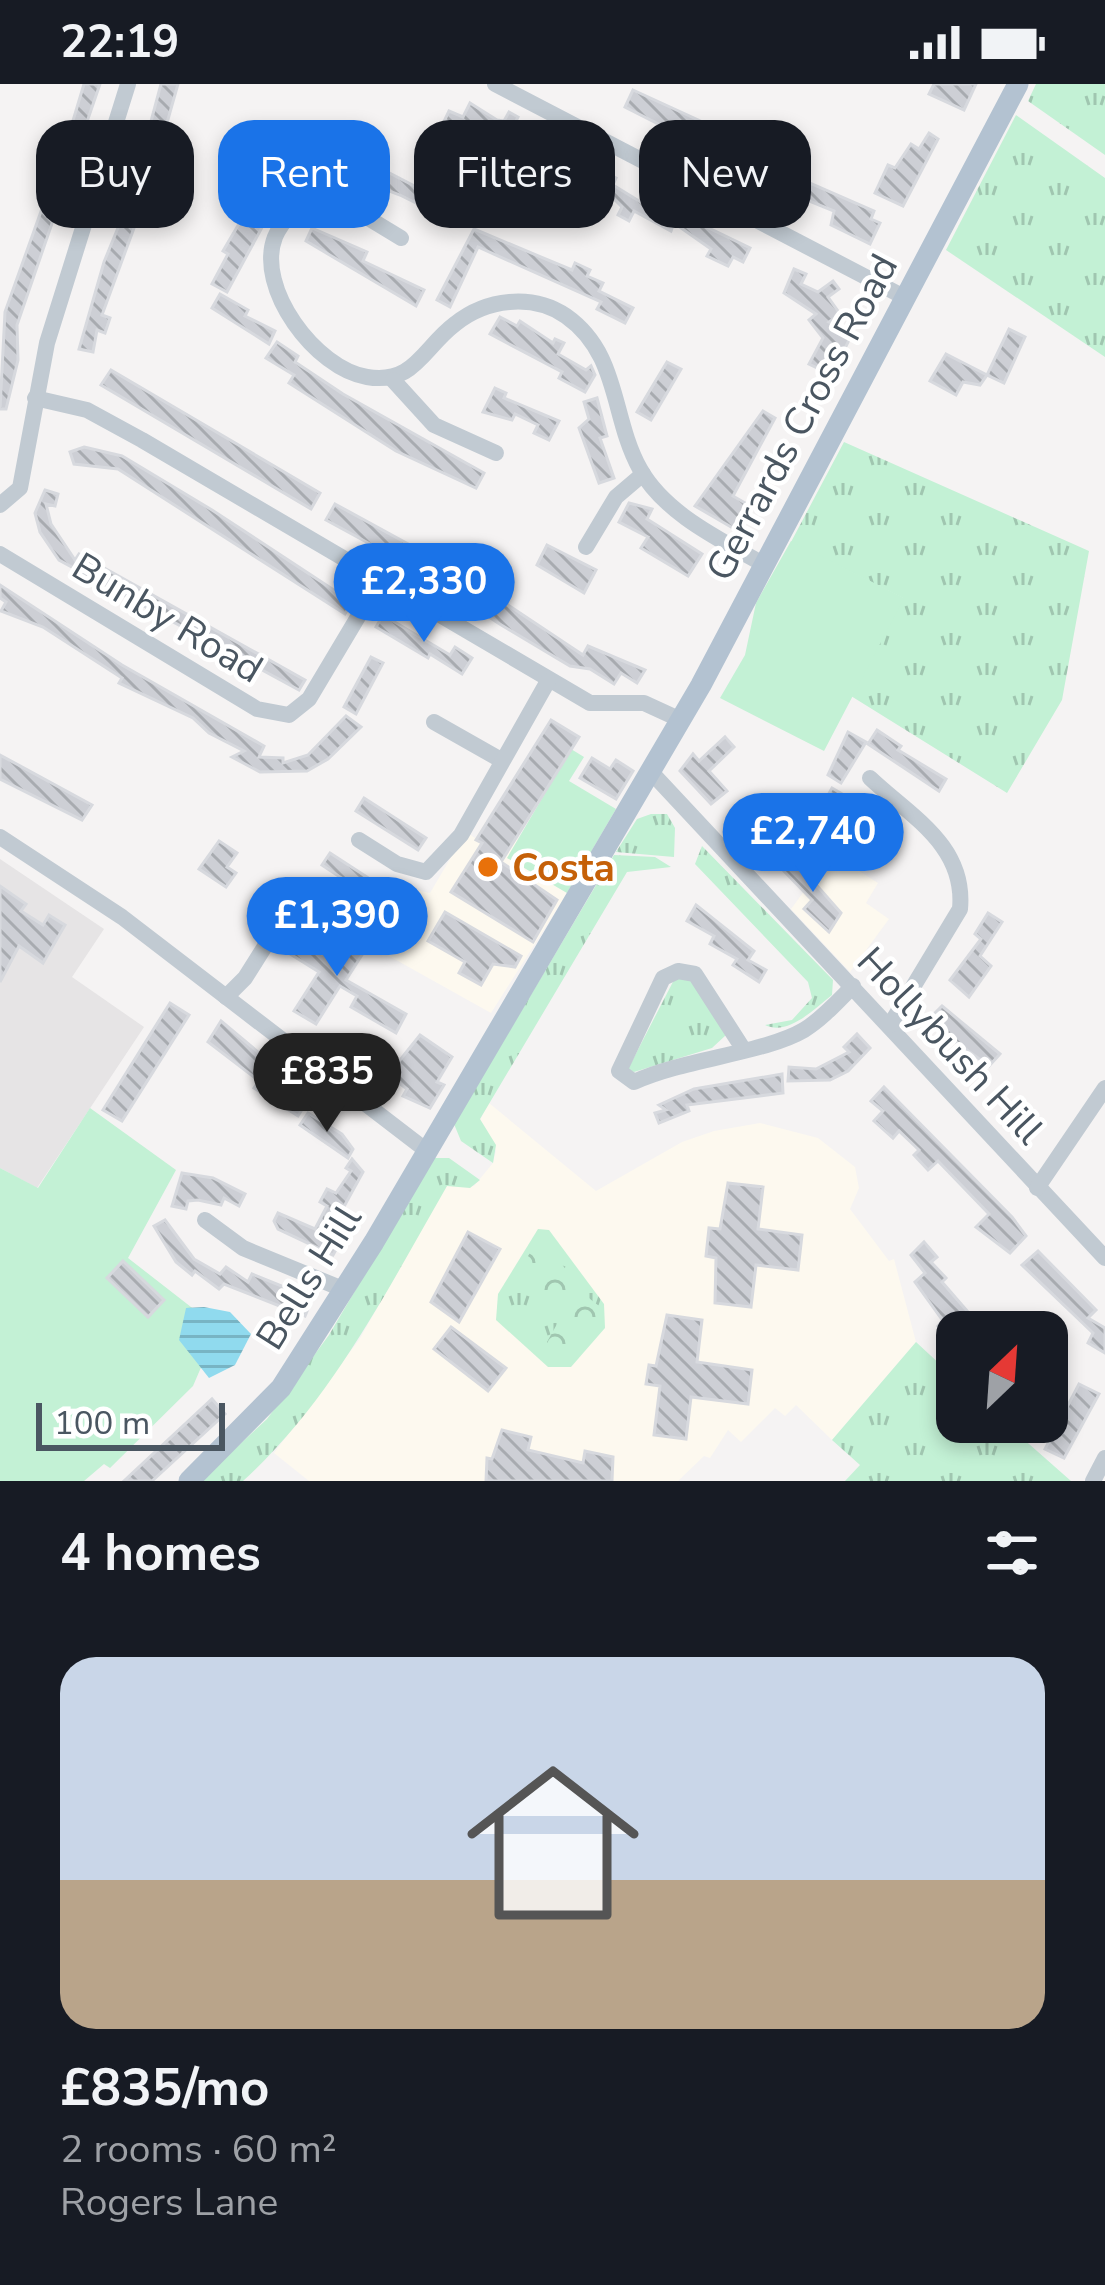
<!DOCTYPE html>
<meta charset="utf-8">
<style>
:root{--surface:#171b24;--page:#242831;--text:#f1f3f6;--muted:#9ea1a6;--accent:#1a73e8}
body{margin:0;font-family:"Nunito Sans",sans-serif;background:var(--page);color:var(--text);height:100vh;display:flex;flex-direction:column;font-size:45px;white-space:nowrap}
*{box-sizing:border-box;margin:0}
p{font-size:39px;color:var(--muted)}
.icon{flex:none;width:66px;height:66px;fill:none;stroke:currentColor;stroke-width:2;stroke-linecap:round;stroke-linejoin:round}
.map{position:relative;height:1397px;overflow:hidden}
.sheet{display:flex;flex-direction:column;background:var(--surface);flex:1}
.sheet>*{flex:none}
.guide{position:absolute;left:36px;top:36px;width:1035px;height:108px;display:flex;gap:24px}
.needle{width:78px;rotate:25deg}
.tools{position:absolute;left:936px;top:1227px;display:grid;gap:24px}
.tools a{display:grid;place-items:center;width:132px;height:132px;border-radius:24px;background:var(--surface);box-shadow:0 6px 18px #0003;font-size:60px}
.scale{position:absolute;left:36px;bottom:30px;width:189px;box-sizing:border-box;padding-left:12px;border:6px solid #4a5661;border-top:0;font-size:33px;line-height:42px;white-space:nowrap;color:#4a5661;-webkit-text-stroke:9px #fff;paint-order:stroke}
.price{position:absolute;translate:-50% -102px;padding:0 27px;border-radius:42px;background:var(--accent);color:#fff;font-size:39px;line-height:78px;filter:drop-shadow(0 3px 6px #0008)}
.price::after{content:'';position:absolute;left:50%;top:72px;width:36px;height:27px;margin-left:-18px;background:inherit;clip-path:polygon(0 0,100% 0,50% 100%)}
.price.current{background:#222;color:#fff}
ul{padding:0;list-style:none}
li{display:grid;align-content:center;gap:24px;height:636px;padding:0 60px}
li span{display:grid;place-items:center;height:372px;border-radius:36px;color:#555}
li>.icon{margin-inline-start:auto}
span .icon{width:216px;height:216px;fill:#fffc;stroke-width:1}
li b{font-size:51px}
h2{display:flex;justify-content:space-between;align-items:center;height:144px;padding:0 60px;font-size:51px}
.tag{padding:0 42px;border-radius:36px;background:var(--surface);box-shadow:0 6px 18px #0003;font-size:42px;line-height:108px}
.tag.current{background:var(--accent);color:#fff}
.status{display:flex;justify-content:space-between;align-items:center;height:84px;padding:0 60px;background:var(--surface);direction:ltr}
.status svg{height:33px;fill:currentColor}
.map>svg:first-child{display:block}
.commercial{fill:#fdf9ef}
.education{fill:#e6e4e5}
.grass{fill:url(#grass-tufts)}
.forest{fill:url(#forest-crowns)}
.green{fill:#c3f1d5}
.water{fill:url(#water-rules)}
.building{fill:url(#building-back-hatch);stroke:#d7d9de;stroke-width:3}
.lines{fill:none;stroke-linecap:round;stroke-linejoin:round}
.minor{stroke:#c1cad2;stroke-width:16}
.major{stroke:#b3c2d1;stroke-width:21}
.food-dot{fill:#e8710a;stroke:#fff;stroke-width:4.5}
.labels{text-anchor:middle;stroke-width:9;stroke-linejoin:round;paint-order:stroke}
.street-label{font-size:39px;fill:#4a5661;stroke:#fff}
.food-label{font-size:39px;font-weight:bold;fill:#c56008;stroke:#fff;text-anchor:start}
</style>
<div class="status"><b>22:19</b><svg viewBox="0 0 49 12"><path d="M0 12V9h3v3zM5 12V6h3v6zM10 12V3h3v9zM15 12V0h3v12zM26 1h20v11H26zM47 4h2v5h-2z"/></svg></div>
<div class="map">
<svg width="1105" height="1397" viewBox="0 0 1105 1397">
<defs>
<pattern id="grass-tufts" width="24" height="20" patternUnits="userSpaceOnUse" patternTransform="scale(3)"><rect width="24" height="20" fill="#c3f1d5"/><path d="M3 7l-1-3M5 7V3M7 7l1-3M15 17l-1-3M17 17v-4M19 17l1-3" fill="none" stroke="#a0c6b0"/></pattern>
<pattern id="forest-crowns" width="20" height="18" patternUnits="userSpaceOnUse" patternTransform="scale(3)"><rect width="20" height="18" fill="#c3f1d5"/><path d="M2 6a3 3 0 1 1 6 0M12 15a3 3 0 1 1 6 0" fill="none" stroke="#a0c6b0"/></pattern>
<pattern id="water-rules" width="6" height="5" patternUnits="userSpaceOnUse" patternTransform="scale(3)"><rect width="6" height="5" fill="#90daee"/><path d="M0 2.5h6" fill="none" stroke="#78b4c4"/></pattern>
<pattern id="building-back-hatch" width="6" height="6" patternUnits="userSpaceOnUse" patternTransform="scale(3)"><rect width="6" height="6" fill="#cdcfd5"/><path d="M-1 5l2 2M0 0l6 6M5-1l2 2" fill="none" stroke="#a8abb0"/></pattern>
</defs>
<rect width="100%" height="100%" fill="#f5f3f3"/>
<g class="commercial">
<polygon points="486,737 518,756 508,774 567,809 491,929 380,867 416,806 430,809 466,748 475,754"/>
<polygon points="840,758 857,768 850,781 878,799 866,819 889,835 850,888 791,825"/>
<polygon points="489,1019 596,1107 682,1058 714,1047 760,1039 818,1054 855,1083 859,1104 850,1125 889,1177 894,1175 916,1258 832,1356 796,1321 785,1332 775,1324 741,1358 728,1346 710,1374 704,1372 678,1397 309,1397 274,1369 359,1256 447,1101 474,1102 493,1079 496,1067 480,1036"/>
</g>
<polygon class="education" points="0,775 104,845 72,893 144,943 37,1104 0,1084"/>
<g class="grass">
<polygon points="1036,0 1105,0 1105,71 1028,17"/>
<polygon points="1016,31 1105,94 1105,273 946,166"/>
<polygon points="844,358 1089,467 1062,616 1007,709 851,612 903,514 791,458"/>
<polygon points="651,730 667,730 675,744 674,773 616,768 637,735"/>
<path d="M702,762L833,896L832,911C813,926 788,952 765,941L792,936L812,914L808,898L695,780Z"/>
<polygon points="614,771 655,773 671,783 627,788 480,1035 496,1061 493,1079 461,1057 454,1040"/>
<polygon points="677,890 695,895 726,951 712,964 634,988 628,985"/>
<path d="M433,1074H449L480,1096L470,1104L447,1102C387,1206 333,1315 243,1397H200L267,1335L329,1251Z"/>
<polygon points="538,1145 549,1146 604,1220 605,1244 571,1283 548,1283 496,1236 498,1210"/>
<polygon points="916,1258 957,1296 957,1338 1004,1338 1071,1397 845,1397 860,1381 832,1356"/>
</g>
<path class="forest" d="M545,1161C568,1182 575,1207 601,1223L598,1248L570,1280L547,1258L562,1231L555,1212L540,1210L520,1184L532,1166Z"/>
<g class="green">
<polygon points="791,457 904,514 824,667 720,614 745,571 756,519"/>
<polygon points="571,665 584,673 569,697 616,725 567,809 507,774"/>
<polygon points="90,1024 176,1086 128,1174 218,1244 193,1302 110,1384 104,1380 84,1397 0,1397 0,1084 38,1104"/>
</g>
<polygon class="water" points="204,1223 230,1228 251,1250 235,1281 209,1294 179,1256 186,1224"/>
<g class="building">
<polygon points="84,0 100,0 17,241 18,276 6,325 0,325 5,228 44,119 48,120"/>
<polygon points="161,0 178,0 148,106 102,231 110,234 105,249 97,246 93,268 79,265 104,178 131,112"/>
<polygon points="934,0 976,0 964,26 929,10"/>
<polygon points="633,6 759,64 756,70 763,76 798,94 874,127 871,135 880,139 870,160 831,141 834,127 807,116 796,127 787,123 791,113 769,102 771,97 625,23"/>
<polygon points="470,19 497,36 504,37 509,28 518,33 512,45 553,65 562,78 604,94 606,89 616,94 613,101 639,117 656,126 659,120 750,164 743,178 733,173 728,182 707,172 711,165 674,139 671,147 634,127 629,137 618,131 622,123 612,113 525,73 529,65 503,52 495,68 463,52 460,60 438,50 449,27 463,33"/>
<polygon points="929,49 938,55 903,122 875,109 888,81 895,84 911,60 919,65"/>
<polygon points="310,61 345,80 351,69 468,130 462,142 400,111 366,98 354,100 303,74"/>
<polygon points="257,83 280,95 266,122 272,125 227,208 212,200 228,170 223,167 240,138 233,134"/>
<polygon points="312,144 367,168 363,177 424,206 416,222 306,157"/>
<polygon points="474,145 572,186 575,179 590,186 587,192 603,199 599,207 633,224 625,239 597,225 601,218 478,163 450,223 437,216"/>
<polygon points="794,185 806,190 801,200 818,208 833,197 839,205 828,213 840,230 829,238 852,250 832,291 809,280 823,254 809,236 816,230 784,209"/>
<polygon points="220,210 248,226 245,232 275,247 269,260 212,224"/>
<polygon points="500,233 517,242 520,237 553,259 555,255 564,259 558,270 586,286 591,282 595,291 585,308 559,294 562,288 490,250"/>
<polygon points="1009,245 1025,253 1004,299 987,291"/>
<polygon points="277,258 298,272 295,278 343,310 484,389 476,404 396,367 289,299 294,291 266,274"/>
<polygon points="946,270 987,291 980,301 963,298 956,311 930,297"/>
<polygon points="667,278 681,285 651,336 637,328"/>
<polygon points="111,286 320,409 311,425 101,301"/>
<polygon points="495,304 506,309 504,314 559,337 549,356 534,349 538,341 515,330 512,336 483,328"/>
<polygon points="597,314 607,352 600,354 614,394 599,399 579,344 589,335 584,318"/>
<polygon points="763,327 775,334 733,412 752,423 738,447 695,422"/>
<polygon points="84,363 122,372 212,426 352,518 345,530 118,385 74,380 70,368"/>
<polygon points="45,406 58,410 55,422 46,420 51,440 75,476 79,470 305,596 299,606 59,476 40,448 35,429"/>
<polygon points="629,419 652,425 647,435 702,470 688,492 641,464 648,453 619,438"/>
<polygon points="335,420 454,485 583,571 588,562 645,586 637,599 621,589 614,600 590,585 570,582 498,539 468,519 471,515 326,436"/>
<polygon points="547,461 596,486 584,509 537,481"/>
<polygon points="0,501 122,581 264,662 259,673 283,674 283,679 308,671 346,632 361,643 328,675 307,687 260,688 232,673 244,667 209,649 193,634 119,599 122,594 43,543 1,527 6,518 0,514"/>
<polygon points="383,531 450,571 455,563 472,574 462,590 430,570 428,574 376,543"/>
<polygon points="371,573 383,579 356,630 344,623"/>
<polygon points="551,636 579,653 501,778 557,816 533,858 451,808 482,759 476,756"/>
<polygon points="877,646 901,662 898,666 946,695 939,707 868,660"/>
<polygon points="848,648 866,658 841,699 828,691"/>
<polygon points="725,653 734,663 709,687 727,707 711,720 680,687 693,670 699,677"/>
<polygon points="0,671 92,721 82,736 0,695"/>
<polygon points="592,674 610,685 616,676 633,687 616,715 580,694"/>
<polygon points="832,704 899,743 886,764 865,751 868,746 823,720"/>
<polygon points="364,714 426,754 418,766 356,727"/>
<polygon points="219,757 237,769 227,783 236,789 226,803 199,785"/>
<polygon points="330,769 396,812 388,825 322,781"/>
<polygon points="790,771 841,829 829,848 804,825 812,816 780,783"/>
<polygon points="0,802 26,820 21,827 43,841 49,831 65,841 43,879 19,862 0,898"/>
<polygon points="696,821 754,867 748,876 766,886 759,898 733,881 737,875 710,860 714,852 687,837"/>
<polygon points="445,828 521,872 515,883 493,880 481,901 459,889 465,878 428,857"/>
<polygon points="988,829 1002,838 980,872 991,882 969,913 950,896 981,855 975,850"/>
<polygon points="291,844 322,870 339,845 367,863 346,896 406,930 396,949 351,923 357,912 340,902 316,940 294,927 319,888 279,863"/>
<polygon points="170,919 189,931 122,1037 103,1026"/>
<polygon points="942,922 1000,970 989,982 927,937"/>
<polygon points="221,937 270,978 266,984 311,1011 298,1032 254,1004 259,997 208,958"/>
<polygon points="857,950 870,964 848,987 830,996 788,997 789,983 816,985 849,968 844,963"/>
<polygon points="420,951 452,973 437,998 444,1001 430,1024 403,1012 407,1005 388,991"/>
<polygon points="782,990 783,1009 687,1021 689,1027 659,1039 655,1029 666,1026 659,1021 694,1005"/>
<polygon points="884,1003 1012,1133 1026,1152 1010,1169 976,1143 989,1130 938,1077 928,1086 914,1071 919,1066 899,1047 893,1054 874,1037 883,1027 871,1017"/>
<polygon points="308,1029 342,1050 353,1065 348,1074 300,1041"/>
<polygon points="352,1075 363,1088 330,1148 342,1155 333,1171 278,1145 274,1137 278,1129 315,1145 327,1122 320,1118 327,1105 336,1109 351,1087 346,1084"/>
<polygon points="182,1089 213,1094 245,1110 239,1122 224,1114 221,1121 198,1116 188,1117 186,1125 172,1122"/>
<polygon points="728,1099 763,1103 758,1145 802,1151 798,1186 756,1181 751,1223 715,1219 716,1174 706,1172 709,1144 720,1145"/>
<polygon points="165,1136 194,1175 220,1190 226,1183 248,1198 252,1190 299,1209 296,1214 310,1220 305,1232 224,1200 219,1205 195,1187 192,1191 176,1178 154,1142"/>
<polygon points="468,1148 500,1165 459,1238 431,1218"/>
<polygon points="924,1158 937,1173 931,1178 946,1194 942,1198 974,1235 970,1239 978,1248 957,1248 957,1260 938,1242 943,1237 915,1198 925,1189 911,1171"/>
<polygon points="1038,1167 1096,1226 1088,1234 1105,1244 1105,1269 1088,1259 1093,1249 1022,1181"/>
<polygon points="123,1177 164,1216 148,1233 107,1194"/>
<polygon points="667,1231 702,1236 697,1278 752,1286 748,1320 691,1313 686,1355 654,1351 660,1302 646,1300 649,1281 656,1282"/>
<polygon points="451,1243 506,1284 488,1307 434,1265"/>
<polygon points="1079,1300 1099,1310 1064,1374 1045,1365"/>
<polygon points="212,1315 225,1330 152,1397 124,1397"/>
<polygon points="502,1346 531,1353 528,1366 583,1379 585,1367 613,1373 612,1397 486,1397 487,1374 492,1375"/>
</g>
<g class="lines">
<g class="minor">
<polyline points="495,0 906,214"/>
<path d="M401,154L345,120L313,114C297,124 283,134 275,153C255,204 316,285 367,293C414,301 423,264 455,240C486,215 532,209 566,232C620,270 611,333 640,385C665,430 721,456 763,480"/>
<polyline points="393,296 434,341 496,369"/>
<polyline points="35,314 87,326 142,356 590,619 644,619 681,636"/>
<polyline points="0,421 20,404 47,259 128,0"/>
<polyline points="586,463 616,413 643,390"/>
<polyline points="0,470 257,625 289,631 309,615 380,496"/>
<polyline points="434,638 501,676"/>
<polyline points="651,688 1105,1174"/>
<path d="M870,694C910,732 966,761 960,825L890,941"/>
<polyline points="0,753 122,833 427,1067"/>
<polyline points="359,756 397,780 426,788 461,751 548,597"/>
<polyline points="226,913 245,894 284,832 295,831 321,847"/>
<path d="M742,963L695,890L678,887L663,894L619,987L634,998C684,975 765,969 804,946C822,935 838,917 853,902"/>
<polyline points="1037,1104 1105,1004"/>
<polyline points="205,1136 243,1164 345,1206"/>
<polyline points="1093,1397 1105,1374"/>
</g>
<polyline class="major" points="189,1397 281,1304 374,1158 701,601 1018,0"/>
</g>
<circle class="food-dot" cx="488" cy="783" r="12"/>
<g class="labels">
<g class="street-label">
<text transform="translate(801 333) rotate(-62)" y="14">Gerrards Cross Road</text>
<text transform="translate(168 533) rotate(31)" y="14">Bunby Road</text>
<text transform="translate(951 961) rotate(47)" y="14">Hollybush Hill</text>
<text transform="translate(308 1193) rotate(-58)" y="14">Bells Hill</text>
</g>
<g class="food-label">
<text x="512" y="797">Costa</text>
</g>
</g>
</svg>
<div class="tools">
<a><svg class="needle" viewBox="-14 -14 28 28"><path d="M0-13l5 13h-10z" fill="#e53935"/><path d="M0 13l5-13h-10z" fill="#9ea1a6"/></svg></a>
</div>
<div class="scale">100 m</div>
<b class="price" style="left:424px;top:561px">£2,330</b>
<b class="price" style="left:813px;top:811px">£2,740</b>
<b class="price" style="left:337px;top:895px">£1,390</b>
<b class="price current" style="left:327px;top:1051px">£835</b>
<div class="guide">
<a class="tag">Buy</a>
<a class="tag current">Rent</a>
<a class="tag">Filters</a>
<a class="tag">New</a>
</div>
</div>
<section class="sheet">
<h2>4 homes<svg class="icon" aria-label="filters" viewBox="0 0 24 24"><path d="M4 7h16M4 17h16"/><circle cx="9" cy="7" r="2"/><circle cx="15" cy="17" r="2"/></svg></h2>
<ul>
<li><span style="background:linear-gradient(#c9d6e8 60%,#b9a48a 0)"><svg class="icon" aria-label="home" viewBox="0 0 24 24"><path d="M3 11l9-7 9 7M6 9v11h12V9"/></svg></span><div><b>£835/mo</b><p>2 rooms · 60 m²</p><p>Rogers Lane</p></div></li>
</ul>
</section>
